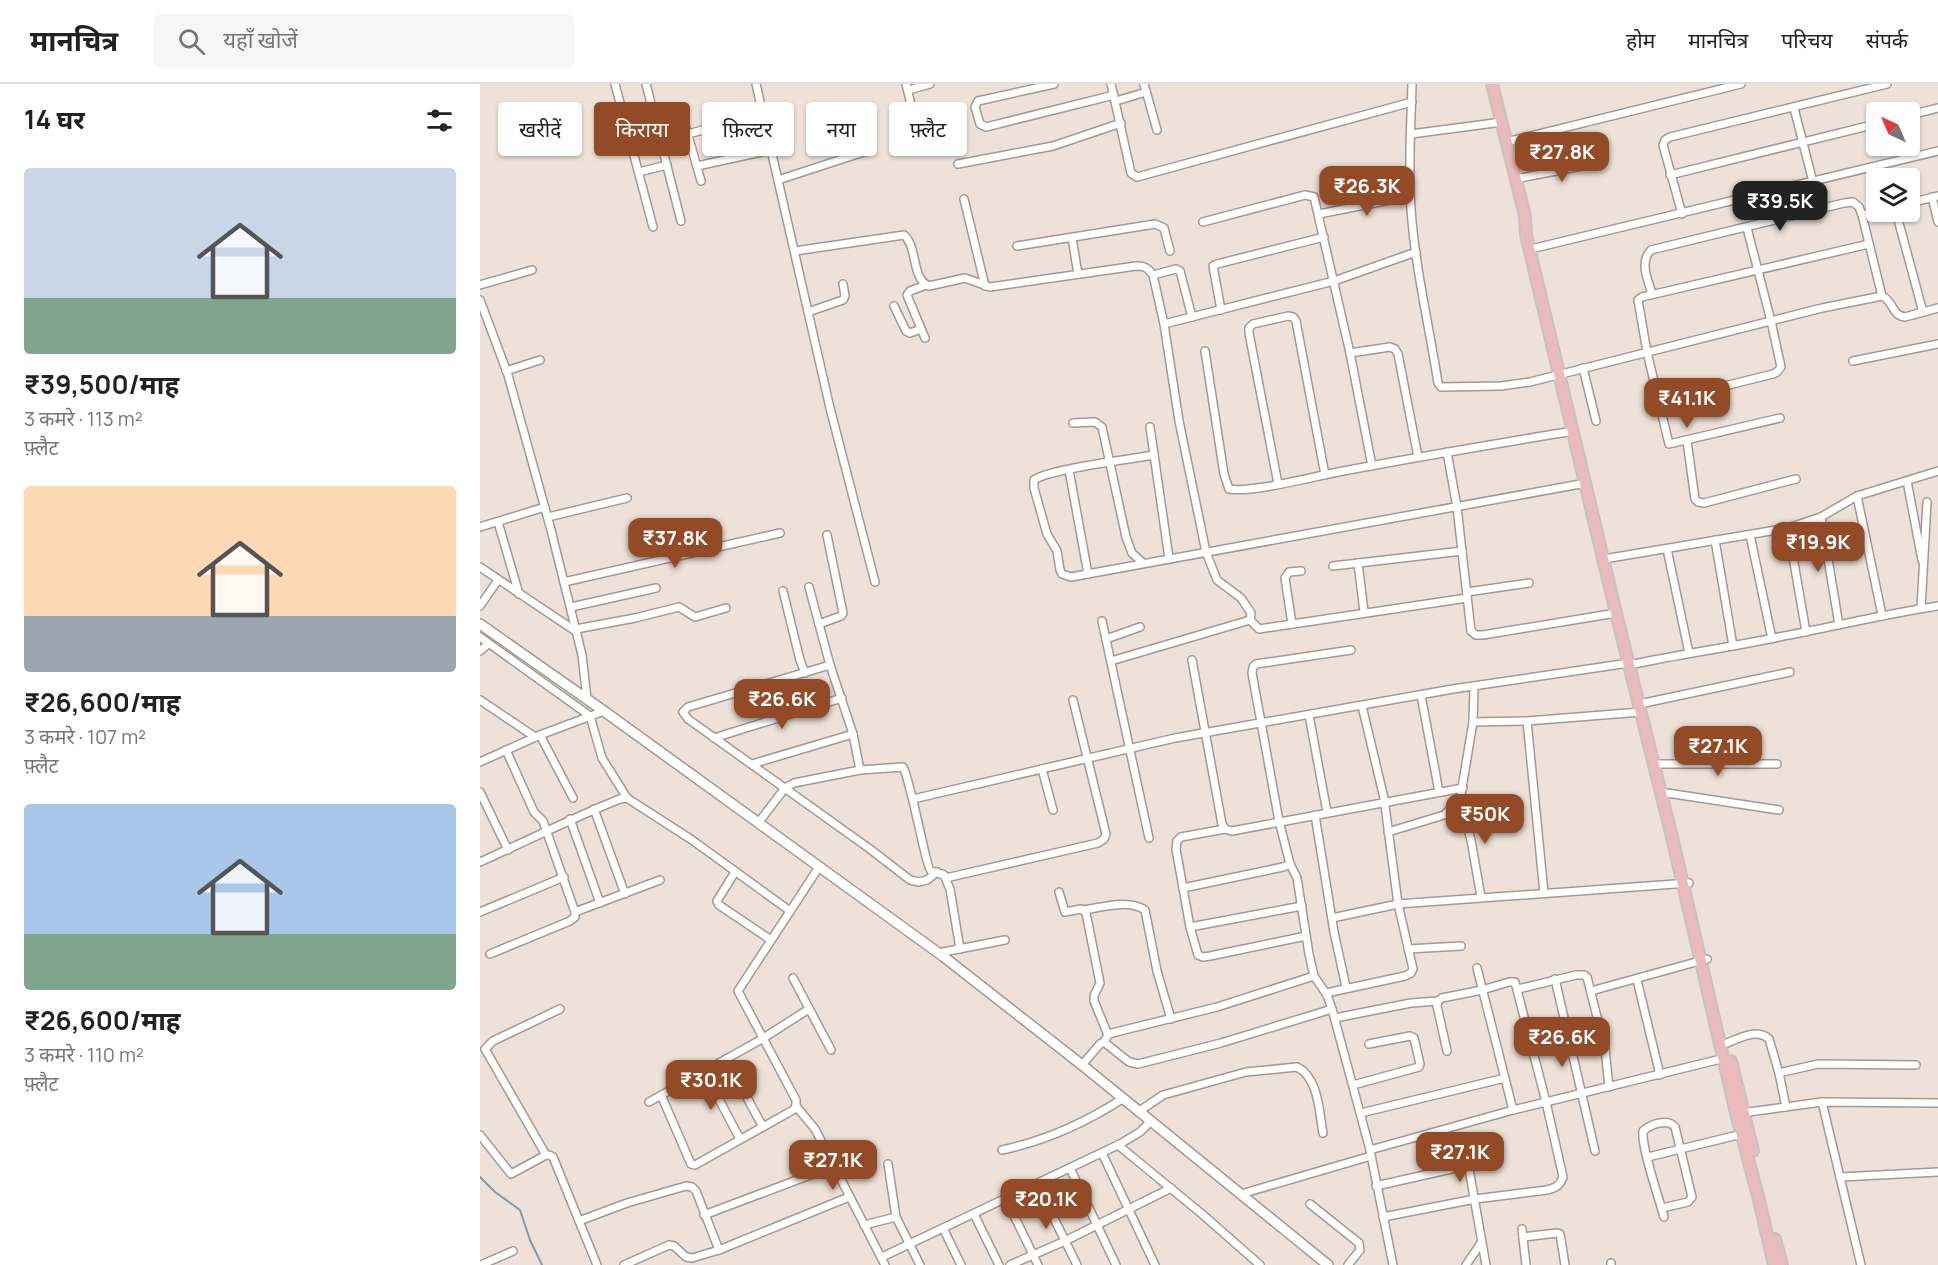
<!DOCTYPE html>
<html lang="hi">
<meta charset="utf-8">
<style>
:root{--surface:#fff;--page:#f6f6f6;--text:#222;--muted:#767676;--line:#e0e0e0;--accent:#924b26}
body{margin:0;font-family:Manrope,"Noto Sans Devanagari",sans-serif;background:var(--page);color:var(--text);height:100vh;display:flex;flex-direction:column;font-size:22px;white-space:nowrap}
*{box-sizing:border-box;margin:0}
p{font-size:20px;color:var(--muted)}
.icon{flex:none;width:33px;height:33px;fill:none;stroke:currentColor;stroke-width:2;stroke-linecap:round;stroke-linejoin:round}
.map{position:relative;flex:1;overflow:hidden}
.side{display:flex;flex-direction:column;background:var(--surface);width:480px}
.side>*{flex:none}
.guide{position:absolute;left:18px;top:18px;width:570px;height:54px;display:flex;gap:12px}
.needle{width:39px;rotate:316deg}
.buttons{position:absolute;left:1386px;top:18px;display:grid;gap:12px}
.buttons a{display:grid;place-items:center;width:54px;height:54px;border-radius:6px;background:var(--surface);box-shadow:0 2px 4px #0004;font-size:30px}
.price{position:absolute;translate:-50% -51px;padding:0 14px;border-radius:12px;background:var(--accent);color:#fff;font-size:20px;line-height:39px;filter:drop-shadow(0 2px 3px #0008)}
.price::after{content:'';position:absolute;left:50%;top:36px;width:18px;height:14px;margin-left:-9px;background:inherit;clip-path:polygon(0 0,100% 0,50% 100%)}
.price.active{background:#222;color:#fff}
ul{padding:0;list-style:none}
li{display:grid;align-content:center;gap:12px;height:318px;padding:0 24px}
li span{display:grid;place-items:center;height:186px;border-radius:6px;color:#555}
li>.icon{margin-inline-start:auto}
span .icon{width:108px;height:108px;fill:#fffc;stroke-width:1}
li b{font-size:26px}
h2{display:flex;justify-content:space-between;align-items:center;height:72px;padding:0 24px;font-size:26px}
.chip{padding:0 21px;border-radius:6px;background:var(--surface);box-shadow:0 2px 4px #0004;font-size:21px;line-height:54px}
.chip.active{background:var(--accent);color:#fff}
header{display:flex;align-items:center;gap:36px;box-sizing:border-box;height:84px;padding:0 30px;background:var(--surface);border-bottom:2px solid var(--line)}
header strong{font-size:28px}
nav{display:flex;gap:33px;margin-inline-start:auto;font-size:21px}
.search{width:420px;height:54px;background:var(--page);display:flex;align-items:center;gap:15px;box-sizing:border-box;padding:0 21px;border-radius:6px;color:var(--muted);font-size:22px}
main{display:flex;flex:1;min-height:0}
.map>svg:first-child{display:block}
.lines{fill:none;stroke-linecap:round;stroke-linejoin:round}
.stream{stroke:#7d9ab1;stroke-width:2}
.minor-casing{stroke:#a49990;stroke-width:10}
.tertiary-casing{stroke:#a49990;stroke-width:12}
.primary-casing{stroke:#c4c3c2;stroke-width:14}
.minor{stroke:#fff;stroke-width:7}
.tertiary{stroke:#fff;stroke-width:9}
.primary{stroke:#ebbbbb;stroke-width:10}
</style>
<header>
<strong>मानचित्र</strong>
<div class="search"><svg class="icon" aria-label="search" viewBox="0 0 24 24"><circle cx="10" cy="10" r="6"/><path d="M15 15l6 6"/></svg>यहाँ खोजें</div>
<nav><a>होम</a><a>मानचित्र</a><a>परिचय</a><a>संपर्क</a></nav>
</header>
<main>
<section class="side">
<h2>14 घर<svg class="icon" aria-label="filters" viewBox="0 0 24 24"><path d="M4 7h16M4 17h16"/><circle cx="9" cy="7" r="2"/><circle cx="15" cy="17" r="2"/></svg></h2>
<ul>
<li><span style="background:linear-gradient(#c9d6e8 70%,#7fa58c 0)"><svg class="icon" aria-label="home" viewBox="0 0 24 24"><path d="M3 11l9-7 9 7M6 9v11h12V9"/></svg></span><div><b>₹39,500/माह</b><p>3 कमरे · 113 m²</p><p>फ़्लैट</p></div></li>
<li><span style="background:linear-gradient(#ffd9b3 70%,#9aa5b1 0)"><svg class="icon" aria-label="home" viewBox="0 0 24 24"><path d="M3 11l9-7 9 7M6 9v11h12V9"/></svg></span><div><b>₹26,600/माह</b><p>3 कमरे · 107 m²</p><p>फ़्लैट</p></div></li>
<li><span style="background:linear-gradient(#a9c7e8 70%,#7fa58c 0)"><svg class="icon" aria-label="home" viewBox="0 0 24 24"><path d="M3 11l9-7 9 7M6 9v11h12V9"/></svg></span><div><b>₹26,600/माह</b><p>3 कमरे · 110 m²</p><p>फ़्लैट</p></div></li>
</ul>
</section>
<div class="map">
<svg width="1458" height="1181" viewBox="0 0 1458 1181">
<rect width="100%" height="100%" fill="#eee2d8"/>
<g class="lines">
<polyline class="stream" points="0,1093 15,1108 40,1126 50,1156 62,1181"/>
<g class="minor-casing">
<g id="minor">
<polyline points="135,0 173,143"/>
<polyline points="166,0 201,137"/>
<polyline points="276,0 350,324 395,498"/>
<polyline points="426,0 433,29"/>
<polyline points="574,0 498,17 495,23 500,40 506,43 634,11"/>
<polyline points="631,0 651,89 657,93 932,18"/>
<polyline points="664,0 677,46"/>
<path d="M932,0C931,42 928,83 931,125C935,183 949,241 958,299L961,303L1021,302L1050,298L1342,224L1402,212C1414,217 1411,231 1425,233L1458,224"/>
<polyline points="428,6 450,0"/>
<polyline points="636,17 666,8"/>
<polyline points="200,23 221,97"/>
<polyline points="1314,24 1333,98"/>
<polyline points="1430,31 1458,24"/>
<polyline points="208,50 283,30"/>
<polyline points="931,50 1022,38"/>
<polyline points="1026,58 1261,0"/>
<polyline points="478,80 573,62 641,39"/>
<polyline points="217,82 291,66"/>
<polyline points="159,88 187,81"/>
<polyline points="1190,91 1396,40"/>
<polyline points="1035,95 1123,78"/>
<polyline points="298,96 390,66"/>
<polyline points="1452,113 1458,138"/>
<polyline points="484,115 505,202"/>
<polyline points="1430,119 1458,112"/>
<polyline points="1416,128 1443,228"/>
<polyline points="839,130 930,112"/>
<polyline points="1202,130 1183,61 1185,56 1190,53 1407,0"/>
<polyline points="1382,131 1396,127"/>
<polyline points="723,138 825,111 834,113 870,269 892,382"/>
<polyline points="592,154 598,190"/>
<polyline points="537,162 675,140 684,144 690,167"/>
<polyline points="1055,164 1458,67"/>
<path d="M315,167L424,151C438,163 431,195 449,202L485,194L510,203L656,182C665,182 668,184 673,191L684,240L699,337L726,468L737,496L761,514L771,529L770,536"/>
<polyline points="673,191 696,185 700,187 712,233"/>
<polyline points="0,201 52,186"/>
<path d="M1172,210C1168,196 1159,178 1171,166L1364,119L1373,118L1379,123L1382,131L1402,212"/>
<polyline points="0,216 28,291 71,446 102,571 107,615"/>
<polyline points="414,222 426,247 430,249 441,245"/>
<polyline points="741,226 733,182 737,180 844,153"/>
<polyline points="328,228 363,216 365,212 363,200"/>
<polyline points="684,240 854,197 936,168"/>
<polyline points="445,254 427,211 430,207 446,201"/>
<path d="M725,267L744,390L749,405C772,409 832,393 858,388C936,373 1015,360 1093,347"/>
<polyline points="870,269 910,263 915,265 918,270 938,373"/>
<polyline points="1373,277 1458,260"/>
<polyline points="1103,284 1116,337"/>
<polyline points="26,287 60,276"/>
<polyline points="1180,318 1293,290 1297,288 1301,283 1291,237 1267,144"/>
<polyline points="1300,334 1189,360 1167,268 1158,216 1162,213 1389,160"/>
<polyline points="593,339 615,338 622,343 646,453 652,469 663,479"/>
<polyline points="670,343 689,474"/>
<polyline points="1207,357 1215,415 1218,418 1224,419 1316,395"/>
<polyline points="967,368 977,423 991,547 996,551 1003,551 1136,529"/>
<path d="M674,371C652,375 568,385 554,396V404L567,450L577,467L580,486L582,490L591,493L1106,399"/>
<polyline points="589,386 608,490"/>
<polyline points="1427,397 1442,476"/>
<polyline points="798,400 769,249 769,244 773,240 808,232 813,233 816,237 845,391"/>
<polyline points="1377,412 1402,531"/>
<polyline points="68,433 147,414"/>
<polyline points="1341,433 1359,541"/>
<polyline points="18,438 39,510"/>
<polyline points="0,443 65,423"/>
<polyline points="1308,444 1326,548"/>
<polyline points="1270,451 1292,555"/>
<polyline points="1235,456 1253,562"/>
<polyline points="1187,465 1209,569"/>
<polyline points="1124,475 1308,444 1341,433 1377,412 1458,387"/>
<polyline points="878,479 884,528"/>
<polyline points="853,482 982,467"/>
<polyline points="0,483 97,548"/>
<polyline points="84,498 300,449"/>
<polyline points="329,503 350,581 373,650 380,686"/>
<polyline points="303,507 320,576 325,589"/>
<polyline points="987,508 1049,499"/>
<polyline points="0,522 18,496"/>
<polyline points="91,523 176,504"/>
<polyline points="1441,524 1447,418"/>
<polyline points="622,537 669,754"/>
<polyline points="339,540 361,532 363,529 347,451"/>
<polyline points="812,540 805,494 809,488 821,487"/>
<polyline points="96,545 155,534 199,523 215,533 246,524"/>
<polyline points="0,553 110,632 122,674 147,714"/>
<polyline points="626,555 660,543"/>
<polyline points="871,566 776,580 773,583 772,589 799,737 810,780 817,794 829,870 834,892 847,911 852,925 890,1066 913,1181"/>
<polyline points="0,567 8,560"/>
<polyline points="712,576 742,740 745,745 752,747 983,704"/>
<polyline points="631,577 770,536 779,545 987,514"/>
<polyline points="350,581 208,623 203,628 208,635 390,765 430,796 439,798 447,796 457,788"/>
<polyline points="941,611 959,708"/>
<polyline points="0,616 55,653"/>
<polyline points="1164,619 1310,588"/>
<polyline points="829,631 847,728"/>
<polyline points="1047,637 1064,809"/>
<polyline points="993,638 1047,637 1161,628"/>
<polyline points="60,651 93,714"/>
<polyline points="234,654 362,614"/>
<polyline points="0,678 60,651 124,627"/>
<polyline points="272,680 373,650"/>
<polyline points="1179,680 1297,680"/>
<polyline points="562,685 573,726"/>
<polyline points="0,708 28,766"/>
<polyline points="1187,709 1299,726"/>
<path d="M433,715L695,654L973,605L1149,579L1154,580C1202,570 1251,563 1299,553C1352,543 1405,530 1458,522"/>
<polyline points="980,716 991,756 1001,813"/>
<polyline points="114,725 145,810"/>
<polyline points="835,731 854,848 866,903"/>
<polyline points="90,735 120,819"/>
<path d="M279,738L305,704L314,699L380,686L423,683C431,697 446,784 451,787C455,789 460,789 464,791L470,805L480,865"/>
<polyline points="745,745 701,753 697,757 696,765 710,843 718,871 723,873 730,872 826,852"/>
<polyline points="908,748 964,731 980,716 993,638 994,602"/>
<path d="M0,778C47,757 92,734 140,715L147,714L212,756L310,827"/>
<polyline points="255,788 237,817 239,821 291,856"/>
<polyline points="466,794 618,759 624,755 626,750 593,616"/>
<polyline points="703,804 803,783 810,780"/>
<polyline points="579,808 585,828 601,825 606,829 620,899 614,912 614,917 628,951"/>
<path d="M604,826C623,823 648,815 665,826L677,887L691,935"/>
<polyline points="0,828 84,793"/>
<polyline points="95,828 180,796"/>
<polyline points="852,834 918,820 1209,799"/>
<polyline points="710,843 822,822"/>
<polyline points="928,865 981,862"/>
<polyline points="458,869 525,856"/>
<polyline points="10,870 90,837 95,833 95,828 63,737 54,728 26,666"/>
<polyline points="997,884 1033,1026"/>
<polyline points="313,894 351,966"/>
<polyline points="1075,895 1115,1067"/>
<polyline points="1157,896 1180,991"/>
<polyline points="1038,905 1096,891 1104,891 1107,893 1125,965 1129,1003"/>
<polyline points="1111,907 1227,875"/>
<polyline points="846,909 925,892 931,889 933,885 918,820 904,714 882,622"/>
<polyline points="855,934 931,919 958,917"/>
<polyline points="624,958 628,951 632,949 737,923 834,892"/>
<path d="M1247,959C1260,954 1277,944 1289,955L1299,989L1306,1023"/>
<polyline points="246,975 283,1043"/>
<polyline points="602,981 620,960 624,958 649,978 658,980 741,959 852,925"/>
<polyline points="224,987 260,1055"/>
<polyline points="1299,989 1338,980 1436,981"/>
<polyline points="873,1001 939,983 940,980 934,954 930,952 889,960"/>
<polyline points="181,1011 211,1080 215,1081 313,1026 316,1022 316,1016 258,907 339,783"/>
<polyline points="169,1018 282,955 329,925"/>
<polyline points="1342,1018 1381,1181"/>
<polyline points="316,1022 335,1045 405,1181"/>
<path d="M658,1028L683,1011L766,988L817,983C839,994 839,1028 843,1049"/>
<polyline points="881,1029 1025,994"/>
<polyline points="1261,1029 1342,1018 1458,1019"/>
<polyline points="0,1051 31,1090 66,1071 69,1071 73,1073 117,1181"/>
<polyline points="638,1061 722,1130 780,1181"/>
<path d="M522,1066C564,1057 605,1039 642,1015"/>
<polyline points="890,1066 1033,1026 1245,974"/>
<polyline points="622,1069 675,1181"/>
<polyline points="66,1071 5,965 13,957 80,925"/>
<polyline points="1168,1073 1262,1050"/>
<polyline points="408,1080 416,1133 440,1181"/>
<polyline points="590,1084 636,1181"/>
<polyline points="1360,1093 1458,1088"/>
<polyline points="557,1100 597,1181"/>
<polyline points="896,1102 980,1083 989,1085 1006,1181"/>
<polyline points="761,1110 891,1072"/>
<polyline points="526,1115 558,1181"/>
<polyline points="830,1120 879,1159 880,1166 868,1181"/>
<path d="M1182,1124L1208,1118L1212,1113L1195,1043C1188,1034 1171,1040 1163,1047C1161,1063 1179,1114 1184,1133"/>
<polyline points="494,1130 519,1181"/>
<polyline points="224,1131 354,1082"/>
<path d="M903,1133L995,1115L1067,1106C1075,1104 1080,1102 1083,1093L1066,1018L1035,898H1029L1002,906L962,914L958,917L957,922L967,967"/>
<polyline points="99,1137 147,1119 206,1102 212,1103 216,1107 239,1166"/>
<polyline points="384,1141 416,1133"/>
<polyline points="463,1144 481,1181"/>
<polyline points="1042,1145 1046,1181"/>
<polyline points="1043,1153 1077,1149 1080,1150 1085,1181"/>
<polyline points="402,1173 640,1060 660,1048 670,1038"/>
<polyline points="1131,1179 1131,1181"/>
<polyline points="1,1181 33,1167"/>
<polyline points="144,1181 189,1161 194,1162 206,1173 212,1174 239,1166 369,1113"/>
<polyline points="530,1181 585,1157 691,1104"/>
<polyline points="986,1181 1001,1159"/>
</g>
</g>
<g class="tertiary-casing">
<polyline id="tertiary" points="0,540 121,625 464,873 602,981 848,1181"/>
</g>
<g class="primary-casing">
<g id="primary">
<polyline points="1012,0 1045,132 1046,151 1136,529 1192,753 1256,1029 1279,1116 1294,1181"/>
<polyline points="1251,977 1273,1067"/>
<polyline points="1295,1155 1302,1181"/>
</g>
</g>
<use href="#minor" class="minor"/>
<use href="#tertiary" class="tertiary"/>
<use href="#primary" class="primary"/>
</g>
</svg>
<div class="buttons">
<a><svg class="needle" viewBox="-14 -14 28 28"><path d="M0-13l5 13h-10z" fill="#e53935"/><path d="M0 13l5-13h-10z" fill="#767676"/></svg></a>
<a><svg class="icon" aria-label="layers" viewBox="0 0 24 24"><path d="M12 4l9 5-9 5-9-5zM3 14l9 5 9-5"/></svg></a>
</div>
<b class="price" style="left:1082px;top:99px">₹27.8K</b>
<b class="price" style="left:887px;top:133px">₹26.3K</b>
<b class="price active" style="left:1300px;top:148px">₹39.5K</b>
<b class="price" style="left:1207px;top:345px">₹41.1K</b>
<b class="price" style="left:195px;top:485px">₹37.8K</b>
<b class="price" style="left:1338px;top:489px">₹19.9K</b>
<b class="price" style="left:302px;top:646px">₹26.6K</b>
<b class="price" style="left:1238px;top:693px">₹27.1K</b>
<b class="price" style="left:1005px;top:761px">₹50K</b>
<b class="price" style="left:1082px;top:984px">₹26.6K</b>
<b class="price" style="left:231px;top:1027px">₹30.1K</b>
<b class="price" style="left:980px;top:1099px">₹27.1K</b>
<b class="price" style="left:353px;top:1107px">₹27.1K</b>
<b class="price" style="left:566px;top:1146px">₹20.1K</b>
<div class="guide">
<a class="chip">खरीदें</a>
<a class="chip active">किराया</a>
<a class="chip">फ़िल्टर</a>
<a class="chip">नया</a>
<a class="chip">फ़्लैट</a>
</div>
</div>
</main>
